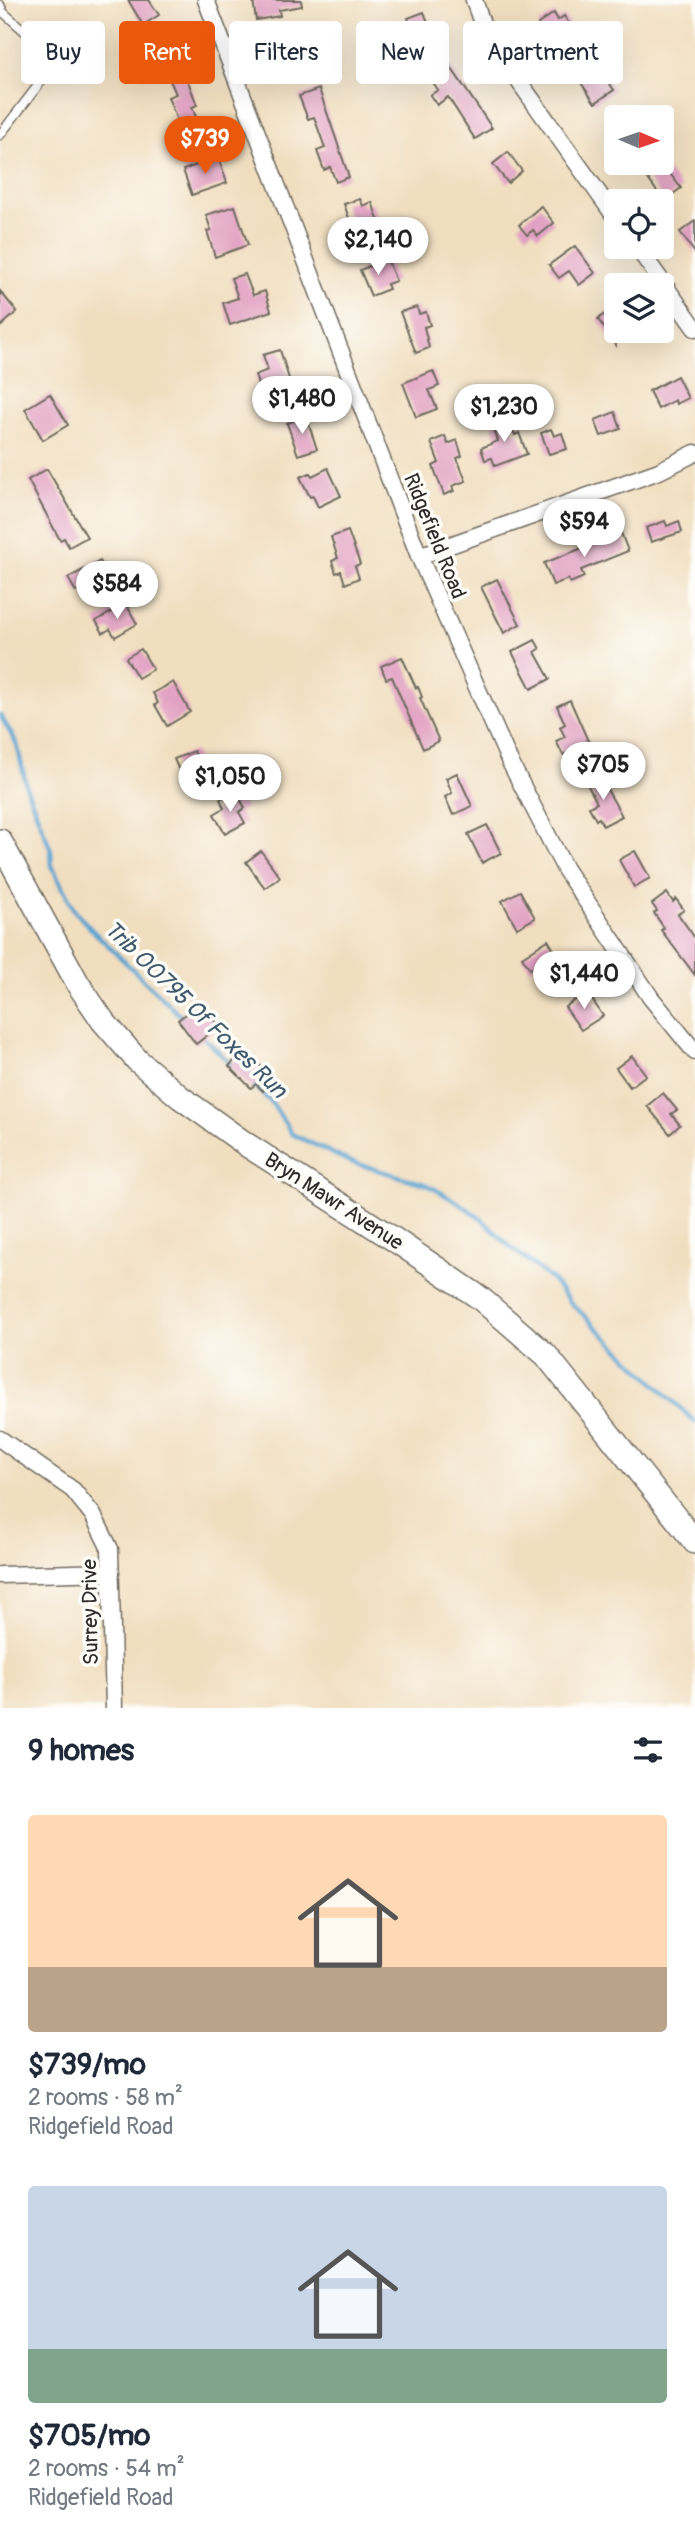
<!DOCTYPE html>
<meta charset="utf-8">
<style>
:root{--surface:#fff;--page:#f2f2f3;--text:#1f2937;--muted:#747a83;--accent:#ea580c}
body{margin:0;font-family:Pangolin,sans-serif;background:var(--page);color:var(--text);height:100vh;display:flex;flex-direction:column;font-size:26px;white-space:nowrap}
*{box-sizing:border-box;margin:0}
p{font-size:23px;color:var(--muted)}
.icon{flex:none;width:38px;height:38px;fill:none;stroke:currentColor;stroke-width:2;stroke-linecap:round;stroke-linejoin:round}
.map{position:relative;height:1708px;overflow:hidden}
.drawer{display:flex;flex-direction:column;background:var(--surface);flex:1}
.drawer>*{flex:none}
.guide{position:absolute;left:21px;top:21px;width:654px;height:63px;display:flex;gap:14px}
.needle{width:46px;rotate:92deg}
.buttons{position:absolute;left:604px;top:105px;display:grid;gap:14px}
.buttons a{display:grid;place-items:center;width:70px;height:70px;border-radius:7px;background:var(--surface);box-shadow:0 7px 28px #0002;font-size:35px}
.price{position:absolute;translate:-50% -60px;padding:0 16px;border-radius:24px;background:#fff;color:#222;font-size:23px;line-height:46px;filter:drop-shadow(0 2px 4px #0008)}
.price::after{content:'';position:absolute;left:50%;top:42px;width:21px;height:16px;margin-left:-10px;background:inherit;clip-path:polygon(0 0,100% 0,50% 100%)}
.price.on{background:var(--accent);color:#fff}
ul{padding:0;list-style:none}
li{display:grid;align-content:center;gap:14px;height:371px;padding:0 28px}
li span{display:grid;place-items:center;height:217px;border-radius:7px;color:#555}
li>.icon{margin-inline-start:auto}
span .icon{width:126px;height:126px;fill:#fffc;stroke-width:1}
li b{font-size:30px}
h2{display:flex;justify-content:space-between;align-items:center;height:84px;padding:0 28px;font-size:30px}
.pill{padding:0 24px;border-radius:7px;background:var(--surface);box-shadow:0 7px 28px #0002;font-size:24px;line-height:63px}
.pill.on{background:var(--accent);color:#fff}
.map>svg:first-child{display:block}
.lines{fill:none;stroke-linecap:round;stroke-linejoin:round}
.stream{stroke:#59a2d0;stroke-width:4.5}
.building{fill:#e2a2c3}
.lane-casing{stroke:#706a5f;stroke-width:11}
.street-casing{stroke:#706a5f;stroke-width:19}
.secondary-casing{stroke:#706a5f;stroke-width:26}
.lane{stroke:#fff;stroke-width:8}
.street{stroke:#fff;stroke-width:16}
.secondary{stroke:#fff;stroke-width:23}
.labels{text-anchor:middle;stroke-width:7;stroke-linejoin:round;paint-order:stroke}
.street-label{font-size:21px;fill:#2b2b2b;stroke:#fdfcf7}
.water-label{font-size:23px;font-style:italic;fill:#3d5b6d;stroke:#fdfcf7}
</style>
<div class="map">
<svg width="695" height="1708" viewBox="0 0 695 1708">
<rect width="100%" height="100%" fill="#fdfcf7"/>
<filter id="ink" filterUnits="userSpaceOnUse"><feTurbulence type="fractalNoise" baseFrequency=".0143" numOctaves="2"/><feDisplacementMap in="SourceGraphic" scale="14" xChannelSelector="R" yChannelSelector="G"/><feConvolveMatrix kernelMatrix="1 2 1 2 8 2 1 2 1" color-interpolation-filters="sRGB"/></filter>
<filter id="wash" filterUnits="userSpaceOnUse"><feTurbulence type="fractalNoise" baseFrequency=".00686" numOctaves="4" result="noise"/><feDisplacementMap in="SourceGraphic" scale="28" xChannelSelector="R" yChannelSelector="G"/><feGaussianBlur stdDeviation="1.57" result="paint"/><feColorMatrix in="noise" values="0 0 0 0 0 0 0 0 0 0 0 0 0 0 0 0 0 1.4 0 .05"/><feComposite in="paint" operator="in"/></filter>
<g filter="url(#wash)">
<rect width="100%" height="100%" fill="#f1debf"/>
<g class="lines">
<g class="stream">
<polyline points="0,715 17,744 27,789 51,850 52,866 74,910 90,928 185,1020"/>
<polyline points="201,1035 235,1068"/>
<polyline points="252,1084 272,1103 292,1134 348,1161 428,1185 459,1203 482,1219 507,1244 552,1280 570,1302 695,1422"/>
</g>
</g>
<g id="blocks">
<g class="building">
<polygon points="128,0 149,0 159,15 143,25"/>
<polygon points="253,0 301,0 302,6 279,10 280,16 256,20"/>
<polygon points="424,12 435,42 412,51 407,37 414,35 408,18"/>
<polygon points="554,13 558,20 564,16 572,28 567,32 576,44 560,55 551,42 546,45 538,34 543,31 538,24"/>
<polygon points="297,35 307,59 289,66 282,49 287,47 285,40"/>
<polygon points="176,40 183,56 180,57 188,75 186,76 197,105 192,107 196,117 188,120 194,134 178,140 172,124 178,123 168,97 176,94 156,48"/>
<polygon points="450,66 492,128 475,139 448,97 437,105 430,95 438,90 430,78"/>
<polygon points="598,67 614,90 595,103 579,80"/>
<polygon points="319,89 349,177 336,182 330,167 324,170 317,151 325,148 314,117 308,119 299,96"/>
<polygon points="508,152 522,171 508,183 493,164"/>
<polygon points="218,157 227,183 192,195 183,170"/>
<polygon points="665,167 681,188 664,201 648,179"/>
<polygon points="360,199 363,206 372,202 382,231 370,235 373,243 359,247 344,204"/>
<polygon points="235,206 248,245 215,257 207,231 211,230 206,215"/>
<polygon points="541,206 554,223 538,236 533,230 527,235 519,225"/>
<polygon points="695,221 695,253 680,232"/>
<polygon points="575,246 595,273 579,285 569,271 559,278 549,265"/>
<polygon points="387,259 396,281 387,284 389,289 371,296 360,270"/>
<polygon points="245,274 253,295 265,291 271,311 230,325 223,303 238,298 231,278"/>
<polygon points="0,291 17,312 0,327"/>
<polygon points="616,306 616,345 598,319"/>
<polygon points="417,307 419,314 426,312 430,325 424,327 429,348 416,353 400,312"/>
<polygon points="280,350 290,382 274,387 273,384 259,388 255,375 268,370 263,355"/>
<polygon points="433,371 439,386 429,390 437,409 416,417 403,383"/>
<polygon points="677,376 688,398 676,404 675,400 658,409 649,391"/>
<polygon points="50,394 68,425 43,440 25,409"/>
<polygon points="615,412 621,429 601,436 595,420"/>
<polygon points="306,416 317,449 298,455 287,423"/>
<polygon points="508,418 515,435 519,433 527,454 495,466 492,458 485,460 481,448 498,441 492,424"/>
<polygon points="551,429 554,436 562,433 567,449 549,454 541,433"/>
<polygon points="445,436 448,444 457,440 462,456 457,458 466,481 452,486 454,491 444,495 433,466 439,463 431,442"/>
<polygon points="328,468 341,496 318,507 313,496 310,497 300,477 310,473 312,476"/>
<polygon points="47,469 87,537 69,547 64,538 60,540 28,480"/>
<polygon points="665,521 667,526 679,521 682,532 651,542 646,528"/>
<polygon points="348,531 360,564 355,566 359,578 345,584 341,571 336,573 332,561 338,558 331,537"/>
<polygon points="621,533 628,551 581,570 584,577 570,583 568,579 553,585 544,563"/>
<polygon points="100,561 112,581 94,591 90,584 76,592 68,578"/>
<polygon points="497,579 520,624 504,633 481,587"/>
<polygon points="126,604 137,624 115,637 110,629 103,633 96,621"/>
<polygon points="535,640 540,649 535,652 550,679 531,689 512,652"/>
<polygon points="141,649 153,669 138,678 126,658"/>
<polygon points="402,657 416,688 418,687 422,697 420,698 439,741 423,749 392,677 386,679 381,666"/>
<polygon points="173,682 190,712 167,726 155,705 158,703 153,693"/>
<polygon points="570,700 589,743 563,755 556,741 565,737 560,727 565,724 557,706"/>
<polygon points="194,751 205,776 188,783 185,775 182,777 174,759"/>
<polygon points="457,773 472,806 453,815 445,797 452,793 446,778"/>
<polygon points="599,775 622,816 603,826 599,818 596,820 589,807 597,803 586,782"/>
<polygon points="229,794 233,801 239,797 245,808 239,812 245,823 225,834 214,814 224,808 220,799"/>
<polygon points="487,825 501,853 482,863 468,834"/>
<polygon points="261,851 280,877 265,888 246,862"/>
<polygon points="635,851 650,878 634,887 619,860"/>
<polygon points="520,891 535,918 517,928 502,901"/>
<polygon points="667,893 673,902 676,899 684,910 678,914 695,938 695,975 661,930 664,928 654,913 657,911 652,904"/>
<polygon points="548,940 569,974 553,985 540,963 530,969 522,957"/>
<polygon points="587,992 603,1016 581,1030 565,1007"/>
<polygon points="201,1002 219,1026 196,1044 178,1020"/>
<polygon points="245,1050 274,1080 263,1091 256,1084 251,1088 229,1066"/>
<polygon points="632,1056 646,1075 630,1087 616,1068"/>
<polygon points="663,1093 677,1110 671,1114 680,1125 670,1134 647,1106"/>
</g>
</g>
</g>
<g filter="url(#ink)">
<use href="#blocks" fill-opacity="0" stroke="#706a5f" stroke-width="2"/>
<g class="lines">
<g class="lane-casing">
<polyline id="lane" points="0,5 3,12 48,52 46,75 0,135"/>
</g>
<g class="street-casing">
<g id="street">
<polyline points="206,0 419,556 509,760 565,869 651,998 695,1052"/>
<polyline points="474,0 486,35 616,218"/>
<polyline points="637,247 695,328"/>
<polyline points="419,556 659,471 695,453"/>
<polyline points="0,1439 73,1490 93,1515 110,1549 114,1708"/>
<polyline points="0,1575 111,1572"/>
</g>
</g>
<g class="secondary-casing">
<polyline id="secondary" points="0,841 78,984 103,1021 137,1060 180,1097 247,1145 395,1240 480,1298 546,1355 695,1542"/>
</g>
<use href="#lane" class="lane"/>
<use href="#street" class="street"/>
<use href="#secondary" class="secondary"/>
</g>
</g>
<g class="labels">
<g class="street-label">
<text transform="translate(435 536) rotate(68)" y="7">Ridgefield Road</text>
<text transform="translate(334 1201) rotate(33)" y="7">Bryn Mawr Avenue</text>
<text transform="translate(90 1612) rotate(-91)" y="7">Surrey Drive</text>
</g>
<g class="water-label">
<text transform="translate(196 1009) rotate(44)" y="8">Trib 00795 Of Foxes Run</text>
</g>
</g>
</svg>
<div class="buttons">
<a><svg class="needle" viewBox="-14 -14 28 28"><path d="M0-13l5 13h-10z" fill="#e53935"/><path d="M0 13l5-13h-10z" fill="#747a83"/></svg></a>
<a><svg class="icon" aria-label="locate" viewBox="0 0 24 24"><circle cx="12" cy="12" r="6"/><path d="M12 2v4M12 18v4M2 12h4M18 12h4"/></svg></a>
<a><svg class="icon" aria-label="layers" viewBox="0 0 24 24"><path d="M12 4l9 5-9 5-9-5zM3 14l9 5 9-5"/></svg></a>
</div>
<b class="price on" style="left:205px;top:176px">$739</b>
<b class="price" style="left:378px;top:277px">$2,140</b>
<b class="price" style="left:302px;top:436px">$1,480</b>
<b class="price" style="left:504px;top:444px">$1,230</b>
<b class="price" style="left:584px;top:559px">$594</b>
<b class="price" style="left:117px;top:621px">$584</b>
<b class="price" style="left:603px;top:802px">$705</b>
<b class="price" style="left:230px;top:814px">$1,050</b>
<b class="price" style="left:584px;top:1011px">$1,440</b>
<div class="guide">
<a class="pill">Buy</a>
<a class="pill on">Rent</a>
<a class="pill">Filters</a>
<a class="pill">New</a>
<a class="pill">Apartment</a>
</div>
</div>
<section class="drawer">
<h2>9 homes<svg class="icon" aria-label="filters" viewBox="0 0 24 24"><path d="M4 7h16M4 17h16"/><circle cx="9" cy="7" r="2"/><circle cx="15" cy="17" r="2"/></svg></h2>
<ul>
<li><span style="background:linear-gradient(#ffd9b3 70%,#b9a48a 0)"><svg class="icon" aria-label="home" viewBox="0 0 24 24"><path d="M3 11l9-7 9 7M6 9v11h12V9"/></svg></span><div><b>$739/mo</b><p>2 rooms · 58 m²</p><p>Ridgefield Road</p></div></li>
<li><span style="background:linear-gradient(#c9d6e8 75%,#7fa58c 0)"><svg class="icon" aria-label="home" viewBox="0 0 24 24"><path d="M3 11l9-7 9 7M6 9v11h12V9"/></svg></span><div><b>$705/mo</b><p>2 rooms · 54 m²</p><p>Ridgefield Road</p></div></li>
</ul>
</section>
